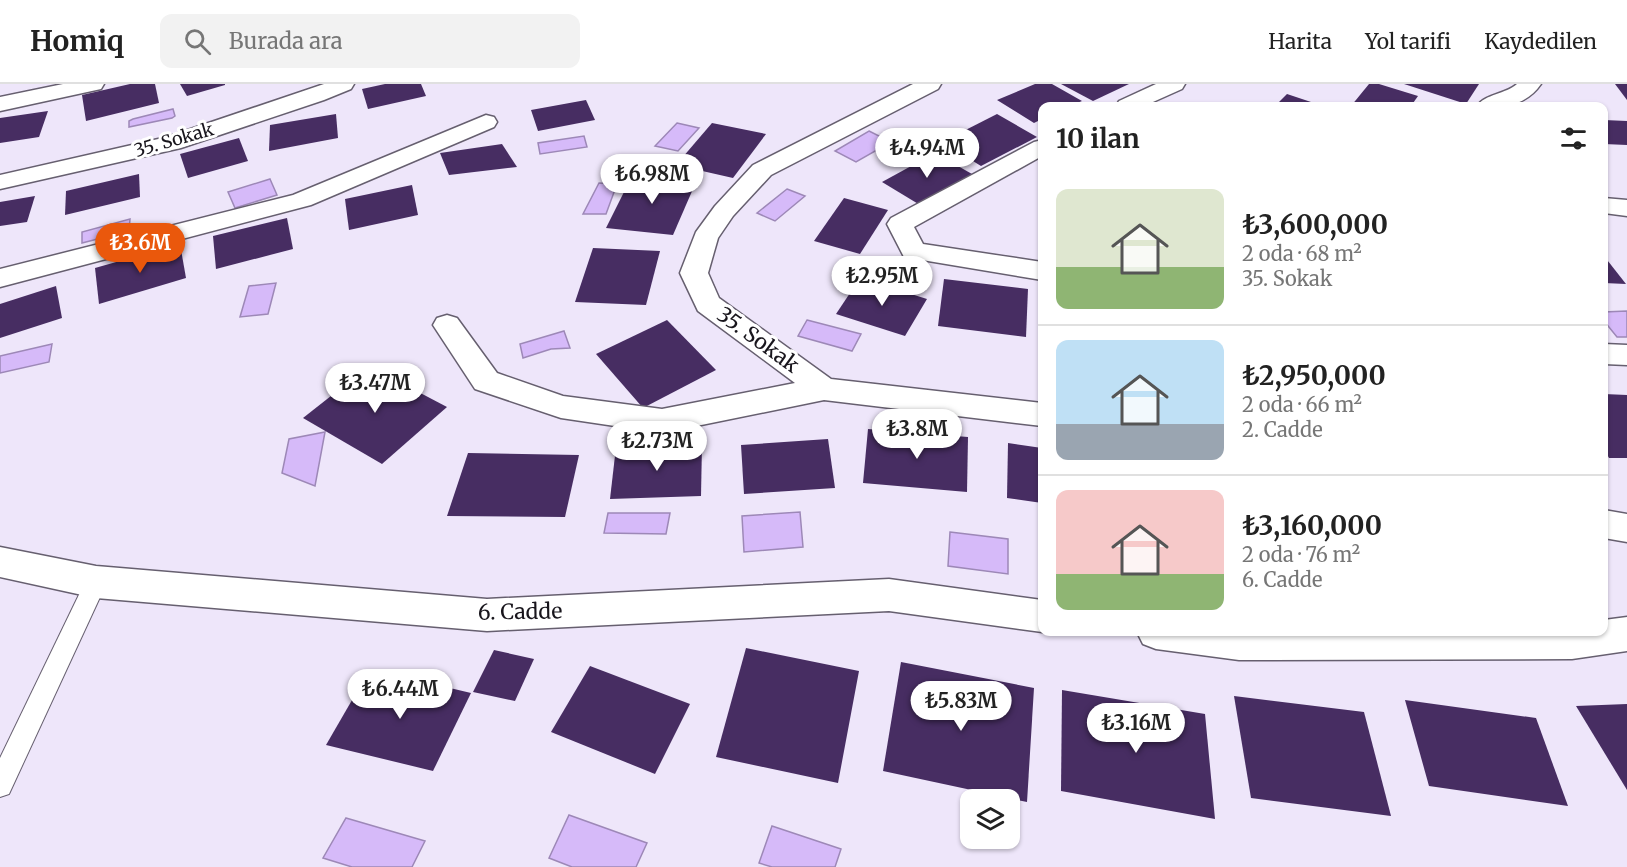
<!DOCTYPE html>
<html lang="tr">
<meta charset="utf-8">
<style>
:root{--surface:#fff;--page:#f2f2f2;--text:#222;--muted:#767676;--line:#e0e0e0;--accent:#ea580c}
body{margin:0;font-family:Merriweather,serif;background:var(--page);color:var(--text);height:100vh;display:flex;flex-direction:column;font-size:22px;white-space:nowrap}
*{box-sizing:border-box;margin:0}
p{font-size:20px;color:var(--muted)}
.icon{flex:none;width:33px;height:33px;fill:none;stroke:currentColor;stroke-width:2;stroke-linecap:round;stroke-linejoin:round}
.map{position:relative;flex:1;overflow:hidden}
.details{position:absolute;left:1038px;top:18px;width:570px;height:534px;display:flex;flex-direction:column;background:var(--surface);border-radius:12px;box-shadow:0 2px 4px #0004}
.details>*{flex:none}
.controls{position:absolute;left:960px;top:705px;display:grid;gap:12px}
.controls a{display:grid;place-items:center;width:60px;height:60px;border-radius:12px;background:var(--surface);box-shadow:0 2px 4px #0004;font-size:30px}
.price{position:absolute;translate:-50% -51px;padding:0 14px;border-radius:21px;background:#fff;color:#222;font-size:20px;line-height:39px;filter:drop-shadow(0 2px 3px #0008)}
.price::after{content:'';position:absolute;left:50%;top:36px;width:18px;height:14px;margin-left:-9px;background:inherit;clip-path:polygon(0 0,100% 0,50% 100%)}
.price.on{background:var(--accent);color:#fff}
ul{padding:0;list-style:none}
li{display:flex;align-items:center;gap:18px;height:150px;padding:0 18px}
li+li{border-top:2px solid var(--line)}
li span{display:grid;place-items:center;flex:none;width:168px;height:120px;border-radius:12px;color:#555}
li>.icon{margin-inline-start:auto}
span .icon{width:72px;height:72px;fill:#fffc;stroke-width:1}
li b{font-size:26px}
h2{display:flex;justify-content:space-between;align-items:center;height:72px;padding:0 18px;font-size:26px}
header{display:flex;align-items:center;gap:36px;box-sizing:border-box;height:84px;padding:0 30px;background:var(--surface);border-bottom:2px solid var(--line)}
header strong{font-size:28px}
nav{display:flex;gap:33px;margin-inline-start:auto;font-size:21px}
.search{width:420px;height:54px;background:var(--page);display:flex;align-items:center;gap:15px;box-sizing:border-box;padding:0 21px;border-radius:12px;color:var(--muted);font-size:22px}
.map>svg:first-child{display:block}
.water{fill:#d6baf9;stroke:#9d88b7;stroke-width:1.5}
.building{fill:#472d62}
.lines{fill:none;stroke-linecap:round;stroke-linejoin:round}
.service-casing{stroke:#665f6f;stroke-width:2}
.minor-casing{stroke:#665f6f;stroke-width:3}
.service{fill:#fff;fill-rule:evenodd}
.minor{fill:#fff;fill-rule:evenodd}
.labels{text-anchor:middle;stroke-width:6;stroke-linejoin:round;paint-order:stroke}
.far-street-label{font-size:18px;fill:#18151c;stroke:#fff}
.street-label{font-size:21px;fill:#18151c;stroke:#fff}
</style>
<header>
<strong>Homiq</strong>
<div class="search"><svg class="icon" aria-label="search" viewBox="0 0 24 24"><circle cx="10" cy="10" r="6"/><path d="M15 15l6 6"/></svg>Burada ara</div>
<nav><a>Harita</a><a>Yol tarifi</a><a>Kaydedilen</a></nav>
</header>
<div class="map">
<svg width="1627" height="783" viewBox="0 0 1627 783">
<rect width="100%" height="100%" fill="#eee6fa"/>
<g class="water">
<polygon points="173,25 175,32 172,34 129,43 129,37 133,35"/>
<polygon points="677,39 699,44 678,67 655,62"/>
<polygon points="869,47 891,58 856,78 835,67"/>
<polygon points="584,52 587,63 540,70 538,59"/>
<polygon points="270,95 277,111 235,124 228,108"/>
<polygon points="599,99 617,100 606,130 583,130"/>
<polygon points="787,105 805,112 775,137 757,129"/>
<polygon points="130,135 129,147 82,159 82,148"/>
<polygon points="276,199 268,230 240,233 249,202"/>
<polygon points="1627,227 1627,253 1617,253 1604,237 1604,228"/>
<polygon points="807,236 861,250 852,267 798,252"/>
<polygon points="564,247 570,264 551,265 523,274 520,260"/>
<polygon points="52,260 49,278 0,289 0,272"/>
<polygon points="325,348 315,402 282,389 289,355"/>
<polygon points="800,428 803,463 744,468 742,432"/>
<polygon points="608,429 670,429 666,450 604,449"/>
<polygon points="950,448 1008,455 1008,490 948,482"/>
<polygon points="569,731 647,759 636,783 572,783 549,774"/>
<polygon points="346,734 425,757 412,783 352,783 323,774"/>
<polygon points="772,742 841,765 835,783 772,783 759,779"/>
</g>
<g class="building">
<polygon points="130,0 155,0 159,19 86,37 82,11"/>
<polygon points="180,0 225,0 225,1 187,12"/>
<polygon points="385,0 421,0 426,12 368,25 362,5"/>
<polygon points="1035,0 1052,0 1082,17 1070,22 1042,22 1042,35 1034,39 997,16"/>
<polygon points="1061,0 1129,0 1093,17"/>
<polygon points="1369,0 1379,0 1418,12 1411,22 1351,22"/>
<polygon points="1404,0 1479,0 1466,20"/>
<polygon points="1615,0 1627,0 1627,16"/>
<polygon points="1287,10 1323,22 1275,22"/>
<polygon points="586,16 595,36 538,47 531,26"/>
<polygon points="48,27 39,53 0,59 0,34"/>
<polygon points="336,30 338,54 269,67 270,41"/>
<polygon points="997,30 1037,53 981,82 942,58"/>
<polygon points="1604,36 1627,37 1627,61 1604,60"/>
<polygon points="712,39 766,50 733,94 676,81"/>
<polygon points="239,54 248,77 188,94 180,70"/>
<polygon points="502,60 517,83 449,91 440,69"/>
<polygon points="935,69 972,90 920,121 882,98"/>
<polygon points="139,90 140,113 65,131 66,107"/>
<polygon points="632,92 696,98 673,151 606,144"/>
<polygon points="412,101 418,131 349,146 345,115"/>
<polygon points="35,112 27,138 0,142 0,118"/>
<polygon points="844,114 888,126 860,170 814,157"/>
<polygon points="287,134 293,165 216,185 213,152"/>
<polygon points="180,160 186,194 99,220 95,184"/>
<polygon points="593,164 660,167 646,221 575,218"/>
<polygon points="1604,172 1626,200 1604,199"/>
<polygon points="860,194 927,215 905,252 836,230"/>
<polygon points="944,195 1028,205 1026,253 938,242"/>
<polygon points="56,202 62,234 0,254 0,220"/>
<polygon points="667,236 716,286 643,324 596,270"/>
<polygon points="369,282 447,323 382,380 303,334"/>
<polygon points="1604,310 1627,311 1627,374 1609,374 1604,365"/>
<polygon points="868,345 968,353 967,408 863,399"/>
<polygon points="828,355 835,404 744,410 741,361"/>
<polygon points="1008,359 1042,364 1042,419 1007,414"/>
<polygon points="702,360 701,412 610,415 616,363"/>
<polygon points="468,369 579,371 565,433 447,432"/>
<polygon points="746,564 859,587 838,699 716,673"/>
<polygon points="494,566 534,575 515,617 473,608"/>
<polygon points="901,578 1034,604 1027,718 883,687"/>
<polygon points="590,582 690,620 655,690 551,648"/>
<polygon points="370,585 471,609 433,687 326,661"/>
<polygon points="1062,606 1205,630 1215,735 1061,707"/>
<polygon points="1234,612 1364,628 1391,732 1251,714"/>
<polygon points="1405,616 1536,634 1568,722 1429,702"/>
<polygon points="1627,620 1627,706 1576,622"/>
</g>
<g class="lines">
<g class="service-casing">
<polygon id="service" points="96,489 104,492 107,498 9,710 0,713 0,674 88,492"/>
</g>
<g class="minor-casing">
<g id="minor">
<polygon points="63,0 104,0 101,5 0,27 0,13"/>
<polygon points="324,0 354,0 351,5 324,16 181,64 0,105 0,91 167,53"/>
<polygon points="913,0 941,0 938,5 771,91 733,132 718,154 708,189 719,214 831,295 1042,319 1042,342 824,316 662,349 561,334 475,305 433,241 437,234 447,231 457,234 497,289 563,312 662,325 795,299 698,227 680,189 696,148 715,122 753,81"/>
<polygon points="1156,0 1185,0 1182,5 1144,22 1116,22 1119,17"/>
<path d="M1517,0H1541C1526,22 1502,25 1477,22C1485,10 1506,10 1517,0Z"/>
<polygon points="486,31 494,33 497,38 494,43 311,121 0,203 0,185 293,111"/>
<polygon points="1042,56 1042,72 914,143 923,160 1042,178 1042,196 904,173 887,140 891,134 1034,58"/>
<polygon points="1604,114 1627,116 1627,132 1604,129"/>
<polygon points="1604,260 1627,261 1627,281 1604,280"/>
<polygon points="1604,426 1627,430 1627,458 1604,454"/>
<polygon points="0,463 96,482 487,515 889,495 1042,516 1042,548 1044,548 1042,548 889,527 487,547 96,514 0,493"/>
<polygon points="1627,533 1627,567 1572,575 1239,576 1156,565 1143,560 1137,548 1604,548 1604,536"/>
</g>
</g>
<use href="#service" class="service"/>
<use href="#minor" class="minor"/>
</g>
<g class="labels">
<g class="far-street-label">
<text transform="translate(174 56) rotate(-16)" y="6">35. Sokak</text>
</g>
<g class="street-label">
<text transform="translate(758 256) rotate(36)" y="7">35. Sokak</text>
<text transform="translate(520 528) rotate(-1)" y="7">6. Cadde</text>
</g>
</g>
</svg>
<div class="controls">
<a><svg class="icon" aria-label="layers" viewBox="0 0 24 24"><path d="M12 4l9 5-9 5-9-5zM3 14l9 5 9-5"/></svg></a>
</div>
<b class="price" style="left:927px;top:95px">₺4.94M</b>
<b class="price" style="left:652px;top:121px">₺6.98M</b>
<b class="price on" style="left:140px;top:190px">₺3.6M</b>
<b class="price" style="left:882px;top:223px">₺2.95M</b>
<b class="price" style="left:375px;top:330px">₺3.47M</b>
<b class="price" style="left:917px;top:376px">₺3.8M</b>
<b class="price" style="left:657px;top:388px">₺2.73M</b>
<b class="price" style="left:400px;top:636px">₺6.44M</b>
<b class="price" style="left:961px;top:648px">₺5.83M</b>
<b class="price" style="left:1136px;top:670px">₺3.16M</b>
<section class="details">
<h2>10 ilan<svg class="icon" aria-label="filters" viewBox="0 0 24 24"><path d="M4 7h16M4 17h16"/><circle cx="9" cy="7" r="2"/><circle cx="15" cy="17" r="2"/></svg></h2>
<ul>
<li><span style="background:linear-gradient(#dfe7d0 65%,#8fb573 0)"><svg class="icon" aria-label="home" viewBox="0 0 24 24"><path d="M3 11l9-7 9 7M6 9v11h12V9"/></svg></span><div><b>₺3,600,000</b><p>2 oda · 68 m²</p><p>35. Sokak</p></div></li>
<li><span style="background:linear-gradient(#bfe0f5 70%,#9aa5b1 0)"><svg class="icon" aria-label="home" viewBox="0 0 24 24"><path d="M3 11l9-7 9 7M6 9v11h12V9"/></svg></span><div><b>₺2,950,000</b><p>2 oda · 66 m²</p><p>2. Cadde</p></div></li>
<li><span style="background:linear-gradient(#f6c9c9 70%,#8fb573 0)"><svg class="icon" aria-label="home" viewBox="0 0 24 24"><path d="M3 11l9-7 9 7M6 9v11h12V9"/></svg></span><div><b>₺3,160,000</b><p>2 oda · 76 m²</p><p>6. Cadde</p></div></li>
</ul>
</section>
</div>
